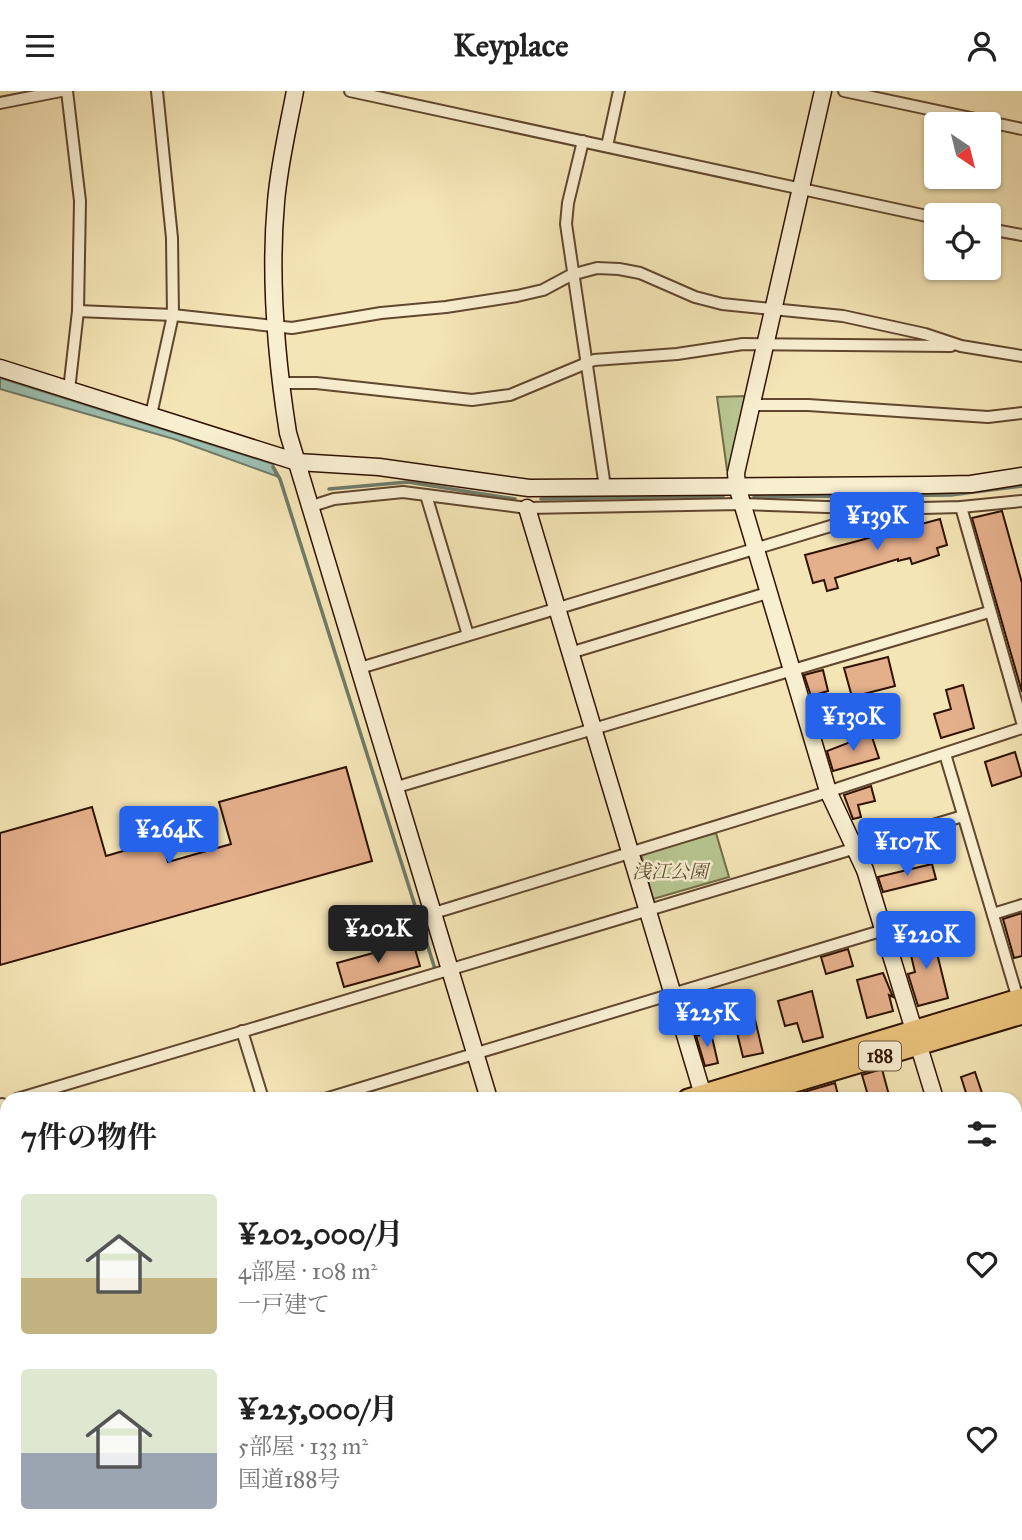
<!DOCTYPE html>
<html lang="ja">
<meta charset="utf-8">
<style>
:root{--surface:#fff;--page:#f6f6f6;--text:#222;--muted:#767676;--accent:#2563eb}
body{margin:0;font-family:"IM FELL Great Primer","Noto Serif JP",serif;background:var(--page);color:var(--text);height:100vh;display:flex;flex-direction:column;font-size:26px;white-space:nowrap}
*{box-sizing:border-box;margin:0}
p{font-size:23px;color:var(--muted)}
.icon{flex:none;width:38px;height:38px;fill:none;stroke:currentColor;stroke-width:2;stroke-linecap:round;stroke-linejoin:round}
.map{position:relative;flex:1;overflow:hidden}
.details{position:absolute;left:0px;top:1001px;width:1022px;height:448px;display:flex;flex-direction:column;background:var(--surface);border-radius:21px 21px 0 0;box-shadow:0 2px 5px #0004}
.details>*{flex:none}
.needle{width:46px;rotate:145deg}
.fabs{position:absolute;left:924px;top:21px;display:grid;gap:14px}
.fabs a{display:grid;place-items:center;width:77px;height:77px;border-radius:7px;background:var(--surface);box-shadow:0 2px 5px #0004;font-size:35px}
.price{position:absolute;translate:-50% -60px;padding:0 16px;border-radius:7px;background:var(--accent);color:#fff;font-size:23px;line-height:46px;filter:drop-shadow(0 2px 4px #0008)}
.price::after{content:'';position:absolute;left:50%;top:42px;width:21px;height:16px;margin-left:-10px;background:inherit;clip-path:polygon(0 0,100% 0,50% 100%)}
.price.on{background:#222;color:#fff}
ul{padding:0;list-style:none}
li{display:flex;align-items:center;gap:21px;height:175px;padding:0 21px}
li span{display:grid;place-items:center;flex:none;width:196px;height:140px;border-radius:7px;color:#555}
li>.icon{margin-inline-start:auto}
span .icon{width:84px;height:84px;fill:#fffc;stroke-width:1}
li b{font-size:30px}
h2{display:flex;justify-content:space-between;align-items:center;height:84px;padding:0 21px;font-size:30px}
header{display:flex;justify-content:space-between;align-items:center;height:91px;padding:0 21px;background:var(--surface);font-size:32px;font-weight:700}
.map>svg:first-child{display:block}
.green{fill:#b7c691;stroke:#736c48;stroke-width:2}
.water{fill:#9cbfb0;stroke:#707a6a;stroke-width:2}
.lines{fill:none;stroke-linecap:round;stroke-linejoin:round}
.stream{stroke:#707a6a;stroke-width:3.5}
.building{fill:#e4af8b;stroke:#2f1200;stroke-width:2}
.street-casing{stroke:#60472e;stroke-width:14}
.secondary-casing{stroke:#2f1200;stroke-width:19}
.highway-casing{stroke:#2f1200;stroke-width:23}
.path{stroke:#2f1200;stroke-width:2.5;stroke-dasharray:2 3.5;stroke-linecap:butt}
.street{stroke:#f8eed0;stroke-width:10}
.secondary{stroke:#f8eed0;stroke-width:16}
.highway{stroke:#eac27b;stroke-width:19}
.labels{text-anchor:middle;stroke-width:5;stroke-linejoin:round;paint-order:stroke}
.shield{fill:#f8eed0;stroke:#6b543e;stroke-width:2}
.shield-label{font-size:18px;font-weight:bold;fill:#2f1200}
.park-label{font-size:19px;font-style:italic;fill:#5f5133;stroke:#f8eed0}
</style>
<header><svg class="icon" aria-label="menu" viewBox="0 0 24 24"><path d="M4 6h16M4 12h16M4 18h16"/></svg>Keyplace<svg class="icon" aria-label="person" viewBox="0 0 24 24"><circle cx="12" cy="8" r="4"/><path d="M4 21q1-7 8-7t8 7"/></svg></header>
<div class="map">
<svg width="1022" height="1449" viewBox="0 0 1022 1449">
<rect width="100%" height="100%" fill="#f4e5b6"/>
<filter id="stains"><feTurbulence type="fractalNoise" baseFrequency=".00286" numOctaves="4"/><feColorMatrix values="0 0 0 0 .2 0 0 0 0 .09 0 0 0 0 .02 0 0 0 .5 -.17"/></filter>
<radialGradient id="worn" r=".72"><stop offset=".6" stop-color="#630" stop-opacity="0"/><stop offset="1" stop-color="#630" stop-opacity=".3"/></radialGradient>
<g class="green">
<polygon points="745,305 730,379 727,379 717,306"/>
<polygon points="716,742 729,786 653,808 641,763"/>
</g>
<g class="water">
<polygon points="0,287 273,373 276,385 174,348 0,298"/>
<polygon points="0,1338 7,1358 7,1442 41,1442 45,1449 0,1449"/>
</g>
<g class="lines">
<g class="stream">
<polyline points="273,376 280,388 435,878"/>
<polyline points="329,398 408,391 515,408"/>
<polyline points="754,406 951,404 1022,395"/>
<polyline points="541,408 723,405"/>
</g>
</g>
<g class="building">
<polygon points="1002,420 1022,492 1022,601 972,427"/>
<polygon points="940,428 947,454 937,457 939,464 912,473 910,467 898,470 898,468 835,487 838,497 827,500 824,489 813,492 805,464"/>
<polygon points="888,566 895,595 852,606 844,577"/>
<polygon points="823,579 828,600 811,605 804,584"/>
<polygon points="963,594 974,637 941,647 934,623 951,618 946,599"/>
<polygon points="871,643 879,667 833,680 827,660"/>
<polygon points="1015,661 1022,685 992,695 985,671"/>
<polygon points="346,676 372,770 0,874 0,742 92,716 106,765 161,749 168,771 231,753 219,711"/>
<polygon points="871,695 875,710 858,714 861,726 853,728 844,704"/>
<polygon points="932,773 936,788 883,801 878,786"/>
<polygon points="1022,822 1022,865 1014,867 1003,828"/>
<polygon points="932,842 948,907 918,915 908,883 915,881 907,848"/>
<polygon points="413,851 420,875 344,896 337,872"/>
<polygon points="848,858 853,875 826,883 821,866"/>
<polygon points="883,882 893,906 889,904 893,920 867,927 857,889"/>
<polygon points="812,900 823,946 803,951 797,932 785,935 778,910"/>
<polygon points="753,920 763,962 743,966 733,925"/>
<polygon points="711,942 718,972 705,975 696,945"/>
<polygon points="882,978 890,1008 869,1008 862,984"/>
<polygon points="975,981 984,1008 968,1008 961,986"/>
<polygon points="835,992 839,1008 783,1008 783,1007"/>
</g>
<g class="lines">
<g class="street-casing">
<g id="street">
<polyline points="67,0 80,110 78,220 69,299"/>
<polyline points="350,0 936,127"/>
<polyline points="844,0 1022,38"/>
<polyline points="0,12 61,0"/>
<polyline points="583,50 568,112 566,133 605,396"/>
<polyline points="607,55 619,0"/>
<polyline points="989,138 1022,144"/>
<polyline points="78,220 173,224 292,237 381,222 446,216 517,205 543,199 571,184 597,177 619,178 640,182 695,206 722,213 843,225 925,243 961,255 1022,265"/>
<polyline points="280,292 316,292 472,309 510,304 594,269 677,263 743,253 951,255"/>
<polyline points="752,314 808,314 988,326 1022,322"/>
<polyline points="151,324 173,224 172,147 157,0"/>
<polyline points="426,404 468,544"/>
<polyline points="312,415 334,408 403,401 527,417 740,413 884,418 961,416 1022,410"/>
<polyline points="961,416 1022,631"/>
<polyline points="570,562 767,502"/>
<polyline points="360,577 877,421"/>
<polyline points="945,663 1018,908"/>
<polyline points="397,696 989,521"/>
<polyline points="434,822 815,705 1022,637"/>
<polyline points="993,823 1022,814"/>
<polyline points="242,940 263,1008"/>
<polyline points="17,1008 963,725"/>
<polyline points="325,1008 884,839"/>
<polyline points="2,1013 7,1030"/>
<polyline points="1015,1034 1022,1033"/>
<polyline points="1015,1263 1022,1260"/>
<polyline points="1015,1425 1022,1423"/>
<polyline points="987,1442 988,1449"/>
<polyline points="161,1449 163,1442"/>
<polyline points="515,1449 526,1442"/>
</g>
</g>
<g class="secondary-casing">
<g id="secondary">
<path d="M295,0C288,37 279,74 276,111C269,189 276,266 288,342L489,1008"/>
<polyline points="823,0 736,382 737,395 828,700 865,779 935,1008"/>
<polyline points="0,277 297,371 379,376 529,397 928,394 971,393 1022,385"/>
<polyline points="527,417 703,1004"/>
<polyline points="1015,1212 1022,1210"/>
<polyline points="0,1260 7,1279"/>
<polyline points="68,1442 71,1449"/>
<polyline points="676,1442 681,1449"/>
</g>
</g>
<g class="highway-casing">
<g id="highway">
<polyline points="688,1008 1022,907"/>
<polyline points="738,1008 1022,923"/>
<polyline points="0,1216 7,1214"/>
</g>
</g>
<polyline class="path" points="595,1442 596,1449"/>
<use href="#street" class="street"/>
<use href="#secondary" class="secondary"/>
<use href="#highway" class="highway"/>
</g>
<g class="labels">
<rect class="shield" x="859" y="950.5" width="42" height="29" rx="5"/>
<g class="shield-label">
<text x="880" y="971">188</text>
</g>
<g class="park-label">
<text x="670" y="787">浅江公園</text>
</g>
</g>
<rect width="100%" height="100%" filter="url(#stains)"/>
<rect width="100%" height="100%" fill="url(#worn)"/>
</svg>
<div class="fabs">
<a><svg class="needle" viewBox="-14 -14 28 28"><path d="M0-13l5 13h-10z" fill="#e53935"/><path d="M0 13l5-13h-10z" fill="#767676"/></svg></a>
<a><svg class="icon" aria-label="locate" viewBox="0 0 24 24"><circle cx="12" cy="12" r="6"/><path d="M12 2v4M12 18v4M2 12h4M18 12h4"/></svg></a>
</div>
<b class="price" style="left:877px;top:461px">¥139K</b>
<b class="price" style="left:853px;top:662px">¥130K</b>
<b class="price" style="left:169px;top:775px">¥264K</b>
<b class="price" style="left:907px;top:787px">¥107K</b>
<b class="price on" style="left:378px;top:874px">¥202K</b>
<b class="price" style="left:926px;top:880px">¥220K</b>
<b class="price" style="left:707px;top:958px">¥225K</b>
<section class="details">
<h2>7件の物件<svg class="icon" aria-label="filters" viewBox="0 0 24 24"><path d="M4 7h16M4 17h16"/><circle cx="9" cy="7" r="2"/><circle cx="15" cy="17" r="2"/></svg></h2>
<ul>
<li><span style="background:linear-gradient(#dfe7d0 60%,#c2b280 0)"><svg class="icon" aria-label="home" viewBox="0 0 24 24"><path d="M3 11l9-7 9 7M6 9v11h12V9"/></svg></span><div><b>¥202,000/月</b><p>4部屋 · 108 m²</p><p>一戸建て</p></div><svg class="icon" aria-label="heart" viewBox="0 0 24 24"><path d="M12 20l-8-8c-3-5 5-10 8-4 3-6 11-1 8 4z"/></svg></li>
<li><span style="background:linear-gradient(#dfe7d0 60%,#9aa5b1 0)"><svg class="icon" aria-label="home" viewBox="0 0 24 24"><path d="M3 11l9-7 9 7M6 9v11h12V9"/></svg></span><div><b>¥225,000/月</b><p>5部屋 · 133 m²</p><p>国道188号</p></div><svg class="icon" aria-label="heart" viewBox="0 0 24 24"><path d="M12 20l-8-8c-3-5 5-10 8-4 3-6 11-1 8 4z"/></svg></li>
</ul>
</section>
</div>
